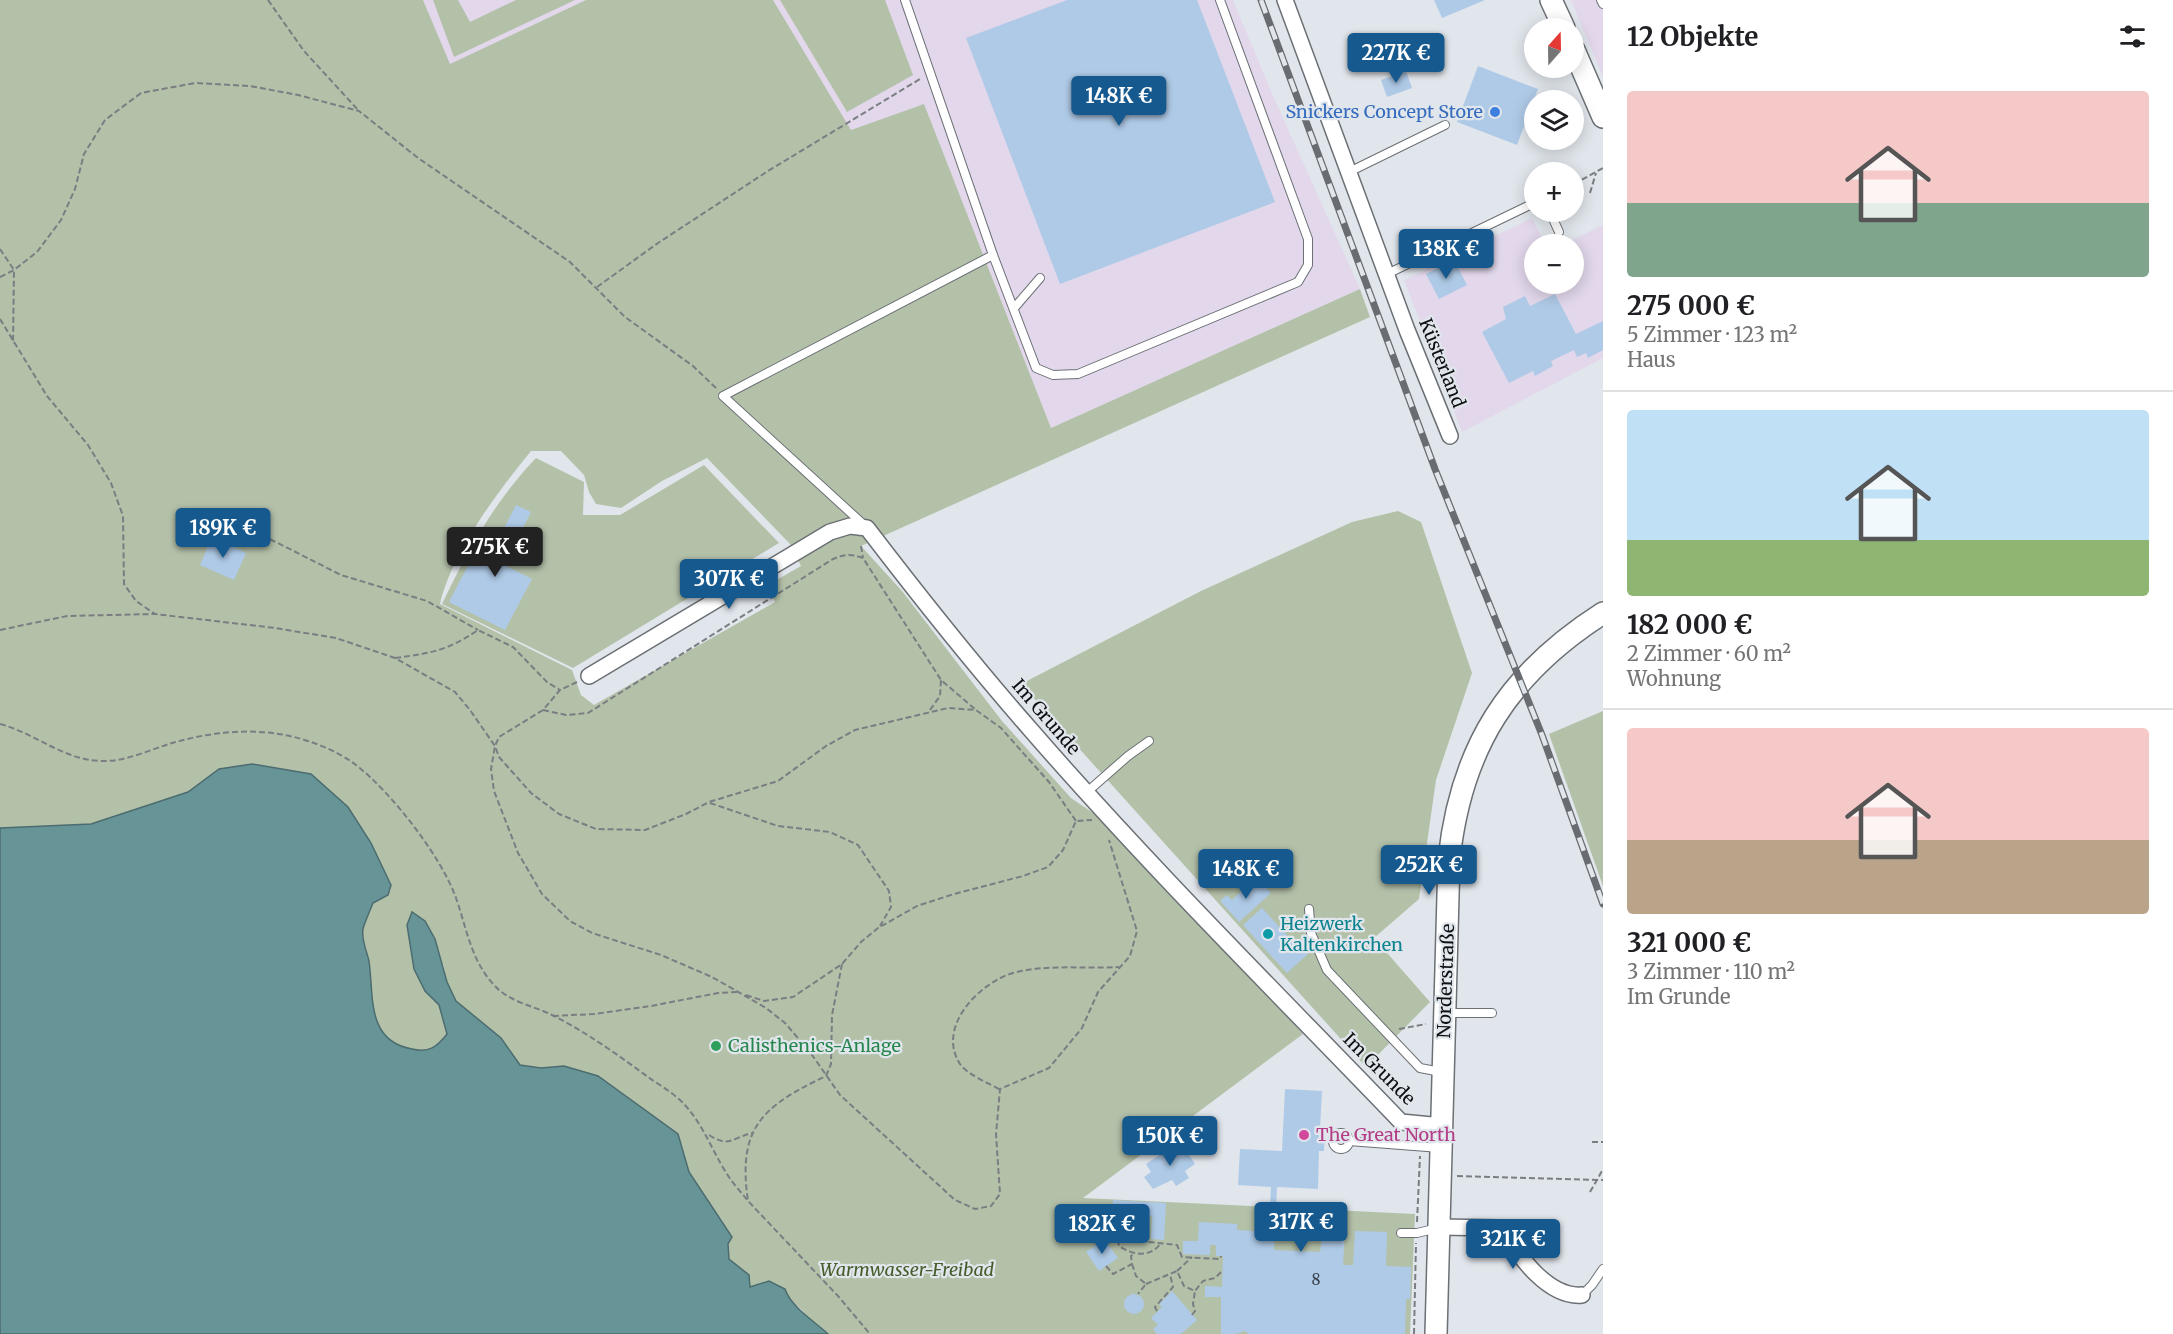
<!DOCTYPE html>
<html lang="de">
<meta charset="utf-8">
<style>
:root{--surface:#fff;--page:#f6f6f6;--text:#202124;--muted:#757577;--line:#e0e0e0;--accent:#15598e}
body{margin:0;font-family:Merriweather,serif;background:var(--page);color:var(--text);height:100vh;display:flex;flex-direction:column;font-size:22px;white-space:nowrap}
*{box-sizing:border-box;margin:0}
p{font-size:20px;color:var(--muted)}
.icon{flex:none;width:33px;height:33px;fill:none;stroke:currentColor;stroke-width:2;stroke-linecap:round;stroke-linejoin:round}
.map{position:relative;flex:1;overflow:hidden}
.sheet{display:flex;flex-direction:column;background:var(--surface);width:570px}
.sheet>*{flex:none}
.needle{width:39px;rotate:20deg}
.controls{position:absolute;left:1524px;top:18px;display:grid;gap:12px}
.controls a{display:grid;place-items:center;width:60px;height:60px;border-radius:50%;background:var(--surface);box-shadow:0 3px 15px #0003;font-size:30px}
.price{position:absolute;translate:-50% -51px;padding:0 14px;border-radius:6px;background:var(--accent);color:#fff;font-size:20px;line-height:39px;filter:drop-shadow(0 2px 3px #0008)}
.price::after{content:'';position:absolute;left:50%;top:36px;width:18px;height:14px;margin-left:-9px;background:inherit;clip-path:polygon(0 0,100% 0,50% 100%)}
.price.selected{background:#222;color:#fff}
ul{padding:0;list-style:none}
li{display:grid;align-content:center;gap:12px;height:318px;padding:0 24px}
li+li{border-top:2px solid var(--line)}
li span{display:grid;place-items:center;height:186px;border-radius:6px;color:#555}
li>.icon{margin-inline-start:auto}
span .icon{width:108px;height:108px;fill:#fffc;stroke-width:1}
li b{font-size:26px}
h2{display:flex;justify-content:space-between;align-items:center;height:72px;padding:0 24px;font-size:26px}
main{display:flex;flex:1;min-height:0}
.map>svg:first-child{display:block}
.commercial{fill:#e2d7eb}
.green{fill:#b4c1a9;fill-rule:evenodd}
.water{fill:#669497;stroke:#4c6c6f;stroke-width:1.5}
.building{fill:#afcae7}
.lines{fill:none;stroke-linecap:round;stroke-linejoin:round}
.service-casing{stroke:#6b7075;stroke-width:10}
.minor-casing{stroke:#6b7075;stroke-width:18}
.secondary-casing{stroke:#6b7075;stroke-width:24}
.path{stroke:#7a7e82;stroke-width:2;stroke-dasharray:6 3;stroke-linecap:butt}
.service{stroke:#fff;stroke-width:8}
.minor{stroke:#fff;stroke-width:15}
.secondary{stroke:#fff;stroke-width:21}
.rail-casing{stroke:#696c70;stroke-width:7}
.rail{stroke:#e1e6ec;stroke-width:4.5;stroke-dasharray:14;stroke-linecap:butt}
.shop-dot{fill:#3f7fe0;stroke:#e1e6ec;stroke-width:2}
.culture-dot{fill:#0f9aa8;stroke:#e1e6ec;stroke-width:2}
.leisure-dot{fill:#2e9e5b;stroke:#e1e6ec;stroke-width:2}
.hotel-dot{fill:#d1479c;stroke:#e1e6ec;stroke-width:2}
.labels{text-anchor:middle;stroke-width:4.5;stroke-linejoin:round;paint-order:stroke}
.number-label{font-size:15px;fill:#363e47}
.shop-label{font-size:18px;fill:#366cbe;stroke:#e1e6ec;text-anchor:end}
.street-label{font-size:18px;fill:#0e1012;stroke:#e1e6ec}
.culture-label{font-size:18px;fill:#0d838f;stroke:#e1e6ec;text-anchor:start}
.leisure-label{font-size:18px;fill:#27864d;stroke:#e1e6ec;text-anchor:start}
.hotel-label{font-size:18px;fill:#b23c85;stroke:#e1e6ec;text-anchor:start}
.park-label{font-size:18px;font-style:italic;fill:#455d2a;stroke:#e1e6ec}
</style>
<main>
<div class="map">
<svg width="1603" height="1334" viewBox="0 0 1603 1334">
<rect width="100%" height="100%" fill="#e1e6ec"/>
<g class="commercial">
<polygon points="423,0 586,0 449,65"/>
<polygon points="773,0 1233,0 1274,98 1360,289 1051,428 924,104 851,130"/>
<polygon points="1571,0 1603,0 1603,77"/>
<polygon points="1532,218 1545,244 1534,244 1534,284 1574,284 1574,244 1564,244 1603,225 1603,358 1462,432 1404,280"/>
</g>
<g class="green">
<path d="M0,0H423L450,64L586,0H773L851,130L924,104L1051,428L1360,289L1370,317L861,546L902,591L1002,721L1071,798L1108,823L1303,1034L1083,1198L1415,1214L1410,1334H828L820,1327L809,1322L803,1311L788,1299L750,1287L749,1275L729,1259L728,1244L732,1237L689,1172L678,1134L598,1076L564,1066L541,1068L520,1065L501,1038L456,1001L447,982L443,964L407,925L414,969L425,991L439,1005L447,1034C437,1047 429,1053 413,1050C368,1041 373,999 369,965C368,954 361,939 363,929C366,920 370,911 373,903L388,895L391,884L371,843L348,807L252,764L219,769L188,792L91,824L0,828ZM531,451H561L584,475L589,492L596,504L621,508L662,481L707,458L790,544L801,566L766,586L775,602L594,705L581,695L572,670L440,604C452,552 497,493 531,451Z"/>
<polygon points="433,0 458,0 470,22 516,0 575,0 454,57"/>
<polygon points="780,0 885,0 913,75 847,112"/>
<path d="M536,458L584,482L583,515H620L704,465L779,543L573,668L442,604C468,550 494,502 536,458Z"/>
<polygon points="1398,511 1421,522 1472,673 1436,780 1419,899 1374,938 1430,1002 1366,1067 1021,684 1201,591 1352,522"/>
<polygon points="1603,711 1603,886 1549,734"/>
</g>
<path class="water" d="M252,764L311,774L348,807L371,843L391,885L388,895L373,903C370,911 365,921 363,929C361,939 367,952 369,961C374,996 366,1041 412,1049C429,1053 437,1047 447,1034L439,1005L425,991L414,969L407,925L412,912L425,921L435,939L447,982L456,1001L501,1038L520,1065L541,1068L564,1066L598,1076L678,1134L689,1172L732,1237L728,1244L729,1259L749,1275L750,1287L769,1281L785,1289C791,1307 814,1321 828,1334H0V828L91,824L188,792L219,769Z"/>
<g class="building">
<polygon points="1067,0 1197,0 1275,202 1060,284 966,38"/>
<polygon points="1434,0 1485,0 1442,18"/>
<polygon points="1478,66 1538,89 1517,145 1457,122"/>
<polygon points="1406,71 1412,88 1387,97 1381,80"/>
<polygon points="1454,260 1467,285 1439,299 1426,274"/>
<polygon points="1555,294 1576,334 1603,321 1603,350 1588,358 1586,353 1577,357 1574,350 1551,361 1553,366 1535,376 1533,371 1509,383 1482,332 1506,319 1503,307 1525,296 1530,306"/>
<polygon points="516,505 531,512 504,565 532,579 505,630 449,602 476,550 489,557"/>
<polygon points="225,511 257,526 253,534 221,520"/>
<polygon points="212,537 246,553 234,580 200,565"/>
<polygon points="1256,877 1271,893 1239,922 1220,901 1227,895 1232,900"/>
<polygon points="1262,908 1296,945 1298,943 1308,954 1287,973 1243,925"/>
<polygon points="1285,1089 1322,1091 1320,1130 1325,1130 1324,1151 1319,1151 1318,1189 1277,1187 1274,1250 1320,1252 1322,1239 1330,1229 1345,1230 1343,1265 1353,1265 1355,1231 1387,1232 1386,1266 1411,1267 1410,1299 1406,1299 1405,1334 1248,1334 1245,1331 1236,1334 1221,1334 1221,1297 1205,1297 1205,1286 1222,1287 1223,1256 1216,1256 1216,1245 1210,1245 1210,1255 1183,1254 1183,1241 1198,1241 1199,1222 1237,1224 1237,1230 1269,1232 1271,1187 1238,1185 1240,1149 1282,1151"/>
<polygon points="1180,1141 1195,1164 1185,1171 1189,1178 1176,1186 1172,1180 1153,1189 1144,1177 1151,1172 1146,1164"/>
<polygon points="1113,1200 1166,1203 1164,1240 1151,1239 1152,1216 1121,1215 1121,1220 1112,1219"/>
<polygon points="1134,1226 1143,1236 1133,1244 1124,1235"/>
<polygon points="1104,1239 1118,1258 1099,1271 1086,1252"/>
<polygon points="1172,1291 1197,1320 1181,1334 1157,1334 1153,1329 1158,1325 1151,1318 1162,1307 1159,1304"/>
<circle cx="1134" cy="1304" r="10"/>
</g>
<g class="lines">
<g class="service-casing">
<g id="service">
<polyline points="905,0 993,255 1036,368 1053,375 1078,374 1298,282 1308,265 1308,239 1220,0"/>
<polyline points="1601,0 1603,4"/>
<polyline points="1349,172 1445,125"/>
<polyline points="1550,212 1559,232"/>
<polyline points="1387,274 1534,203"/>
<polyline points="1015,307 1040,278"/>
<polyline points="864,525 723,396 993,255"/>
<polyline points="1087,792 1128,756 1149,741"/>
<polyline points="1309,909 1311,933 1327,970 1420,1068 1441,1072"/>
<polyline points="1446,1013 1492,1013"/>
<circle cx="1341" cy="1141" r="8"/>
<polyline points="1349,1141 1440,1148"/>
<polyline points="1401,1233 1417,1233 1438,1228"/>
<polyline points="1582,1295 1592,1285 1603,1269"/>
</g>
</g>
<g class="minor-casing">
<g id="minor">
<polyline points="1285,0 1407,330 1450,436"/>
<path d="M589,676L830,532L850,526L867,528C919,596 973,664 1030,729C1148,865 1276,992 1401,1122L1442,1126"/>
<path d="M1439,1227L1500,1228C1518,1254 1547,1298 1582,1295"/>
</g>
</g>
<g class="secondary-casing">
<g id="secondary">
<polyline points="1551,0 1564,28"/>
<polyline points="1574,50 1603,117"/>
<path d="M1436,1334L1449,859C1461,747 1509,673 1603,613"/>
</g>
</g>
<g class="path">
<polyline points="268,0 304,51 359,111"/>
<polyline points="1574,184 1603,168"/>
<polyline points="1590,193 1596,173"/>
<polyline points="0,249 14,270 13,344"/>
<polyline points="0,277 14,270 37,252 61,220 75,189 84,154 105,120 141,93 195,83 250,86 298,95 359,111 418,158 570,262 625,317 693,366 717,389"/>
<polyline points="597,287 658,243 768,171 920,79"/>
<polyline points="0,319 47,396 88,445 111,483 123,516 124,584 136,601 155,614"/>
<polyline points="262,535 341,575 427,601 478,630"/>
<polyline points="861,546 863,558"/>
<polyline points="0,630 67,616 155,614 275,628 336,638 395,658 455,692 470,710 495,746 499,757 531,793 559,814 596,829 645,830 686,814 709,802 778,781 826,746 855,730 948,708 976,710 1001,728 1049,782 1076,821"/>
<path d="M395,658C431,653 447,651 478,630L513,647L547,682L560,690"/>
<polyline points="577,682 560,690 543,710 499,737 495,746 491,769 494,791 518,853 542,894 570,921 592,933 661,955 712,977 766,1008 785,1023 810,1052 840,1095 955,1200 975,1209 991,1206 1000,1194 996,1134 1000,1089 1049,1068 1082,1028 1098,992 1130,956 1137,931 1109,840"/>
<path d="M543,710L566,715L588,713L833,559C845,554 852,554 863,558L941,680L976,710"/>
<polyline points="930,710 940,696 941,680"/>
<path d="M0,724C35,733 63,760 101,761C125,762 149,750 172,743C210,732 254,727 294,737C315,742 339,752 356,765C391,792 441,856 456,898C467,929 471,962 496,987C510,1002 534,1006 552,1015C586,1032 618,1055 648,1077C658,1084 670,1091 680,1100C702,1121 711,1149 727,1174C733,1184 741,1192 748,1201"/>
<polyline points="710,803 778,826 830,832 858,845 889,891 891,907 880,926"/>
<path d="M842,964L832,1015L831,1064L826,1076C763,1106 737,1127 748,1201L838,1296L870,1334"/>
<polyline points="746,995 764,1001 793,997 842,964 861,942 878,928 917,906 954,894 1023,876 1048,867 1063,850 1076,821 1092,820"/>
<polyline points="553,1016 594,1014 651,1006 718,993 738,992"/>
<polyline points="1399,1029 1426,1024"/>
<path d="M999,1089C988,1083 968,1075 960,1064C936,1027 979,983 1013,973C1046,964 1084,969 1119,967"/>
<path d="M709,1135C729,1148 732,1138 752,1133"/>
<polyline points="1592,1142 1603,1142"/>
<polyline points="1457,1176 1597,1180 1603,1169"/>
<polyline points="1590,1192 1597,1180 1603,1180"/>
<polyline points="1124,1215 1123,1223 1132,1222 1142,1226 1149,1242 1177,1245 1182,1257 1220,1259 1221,1256"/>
<polyline points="1417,1222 1420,1156"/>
<path d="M1123,1223L1117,1236L1119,1246C1132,1255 1150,1258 1160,1244"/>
<polyline points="1132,1264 1136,1276 1146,1284 1138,1294"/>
<polyline points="1106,1266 1113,1274 1132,1264 1131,1256 1135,1253"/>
<polyline points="1177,1271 1192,1257"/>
<polyline points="1146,1284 1177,1271 1184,1286 1195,1291 1203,1281 1215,1278 1222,1271"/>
<polyline points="1157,1311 1155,1307 1173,1287 1170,1274"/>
<polyline points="1192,1315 1195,1311 1193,1304 1195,1291"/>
<polyline points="1414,1334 1416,1243"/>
</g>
<use href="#service" class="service"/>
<use href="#minor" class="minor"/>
<use href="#secondary" class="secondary"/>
<g class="rail-casing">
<polyline id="rail" points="1261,0 1435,469 1542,735 1603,904"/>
</g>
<use href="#rail" class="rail"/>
</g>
<circle class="shop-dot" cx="1495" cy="112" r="6"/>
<circle class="culture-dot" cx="1268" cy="934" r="6"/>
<circle class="leisure-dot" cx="716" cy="1046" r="6"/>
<circle class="hotel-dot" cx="1304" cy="1135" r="6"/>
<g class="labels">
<g class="number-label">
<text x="1316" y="1285">8</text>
</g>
<g class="shop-label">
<text x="1483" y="118">Snickers Concept Store</text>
</g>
<g class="street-label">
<text transform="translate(1442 363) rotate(68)" y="6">Küsterland</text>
<text transform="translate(1046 717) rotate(49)" y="6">Im Grunde</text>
<text transform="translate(1446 981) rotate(-88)" y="6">Norderstraße</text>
<text transform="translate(1379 1069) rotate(45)" y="6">Im Grunde</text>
</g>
<g class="culture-label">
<text x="1280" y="930">Heizwerk<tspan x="1280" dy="21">Kaltenkirchen</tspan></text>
</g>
<g class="leisure-label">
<text x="728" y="1052">Calisthenics-Anlage</text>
</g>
<g class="hotel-label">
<text x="1316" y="1141">The Great North</text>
</g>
<g class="park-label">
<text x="907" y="1276">Warmwasser-Freibad</text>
</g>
</g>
</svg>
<div class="controls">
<a><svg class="needle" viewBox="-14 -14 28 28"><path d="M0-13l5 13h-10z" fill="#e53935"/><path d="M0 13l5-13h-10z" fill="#757577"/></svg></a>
<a><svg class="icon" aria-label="layers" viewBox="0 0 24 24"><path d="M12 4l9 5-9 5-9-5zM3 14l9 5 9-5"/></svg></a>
<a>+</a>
<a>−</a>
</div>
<b class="price" style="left:1396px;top:84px">227K €</b>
<b class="price" style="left:1119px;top:127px">148K €</b>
<b class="price" style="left:1446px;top:280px">138K €</b>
<b class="price" style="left:223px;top:559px">189K €</b>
<b class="price selected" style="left:495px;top:578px">275K €</b>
<b class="price" style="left:729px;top:610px">307K €</b>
<b class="price" style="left:1429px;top:896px">252K €</b>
<b class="price" style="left:1246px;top:900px">148K €</b>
<b class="price" style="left:1170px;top:1167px">150K €</b>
<b class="price" style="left:1301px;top:1253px">317K €</b>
<b class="price" style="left:1102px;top:1255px">182K €</b>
<b class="price" style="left:1513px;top:1270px">321K €</b>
</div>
<section class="sheet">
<h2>12 Objekte<svg class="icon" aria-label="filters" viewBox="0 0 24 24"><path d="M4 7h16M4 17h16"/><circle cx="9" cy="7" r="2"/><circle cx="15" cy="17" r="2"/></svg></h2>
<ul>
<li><span style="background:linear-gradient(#f6c9c9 60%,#7fa58c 0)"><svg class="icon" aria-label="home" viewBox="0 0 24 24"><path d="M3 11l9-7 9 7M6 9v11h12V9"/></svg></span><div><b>275 000 €</b><p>5 Zimmer · 123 m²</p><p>Haus</p></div></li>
<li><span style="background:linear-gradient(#bfe0f5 70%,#8fb573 0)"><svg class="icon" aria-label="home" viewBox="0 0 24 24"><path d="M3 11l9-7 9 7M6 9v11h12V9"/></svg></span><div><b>182 000 €</b><p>2 Zimmer · 60 m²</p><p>Wohnung</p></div></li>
<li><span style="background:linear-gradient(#f6c9c9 60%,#b9a48a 0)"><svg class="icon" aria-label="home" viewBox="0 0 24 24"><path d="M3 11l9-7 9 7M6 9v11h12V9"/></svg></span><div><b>321 000 €</b><p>3 Zimmer · 110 m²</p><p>Im Grunde</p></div></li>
</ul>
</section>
</main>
